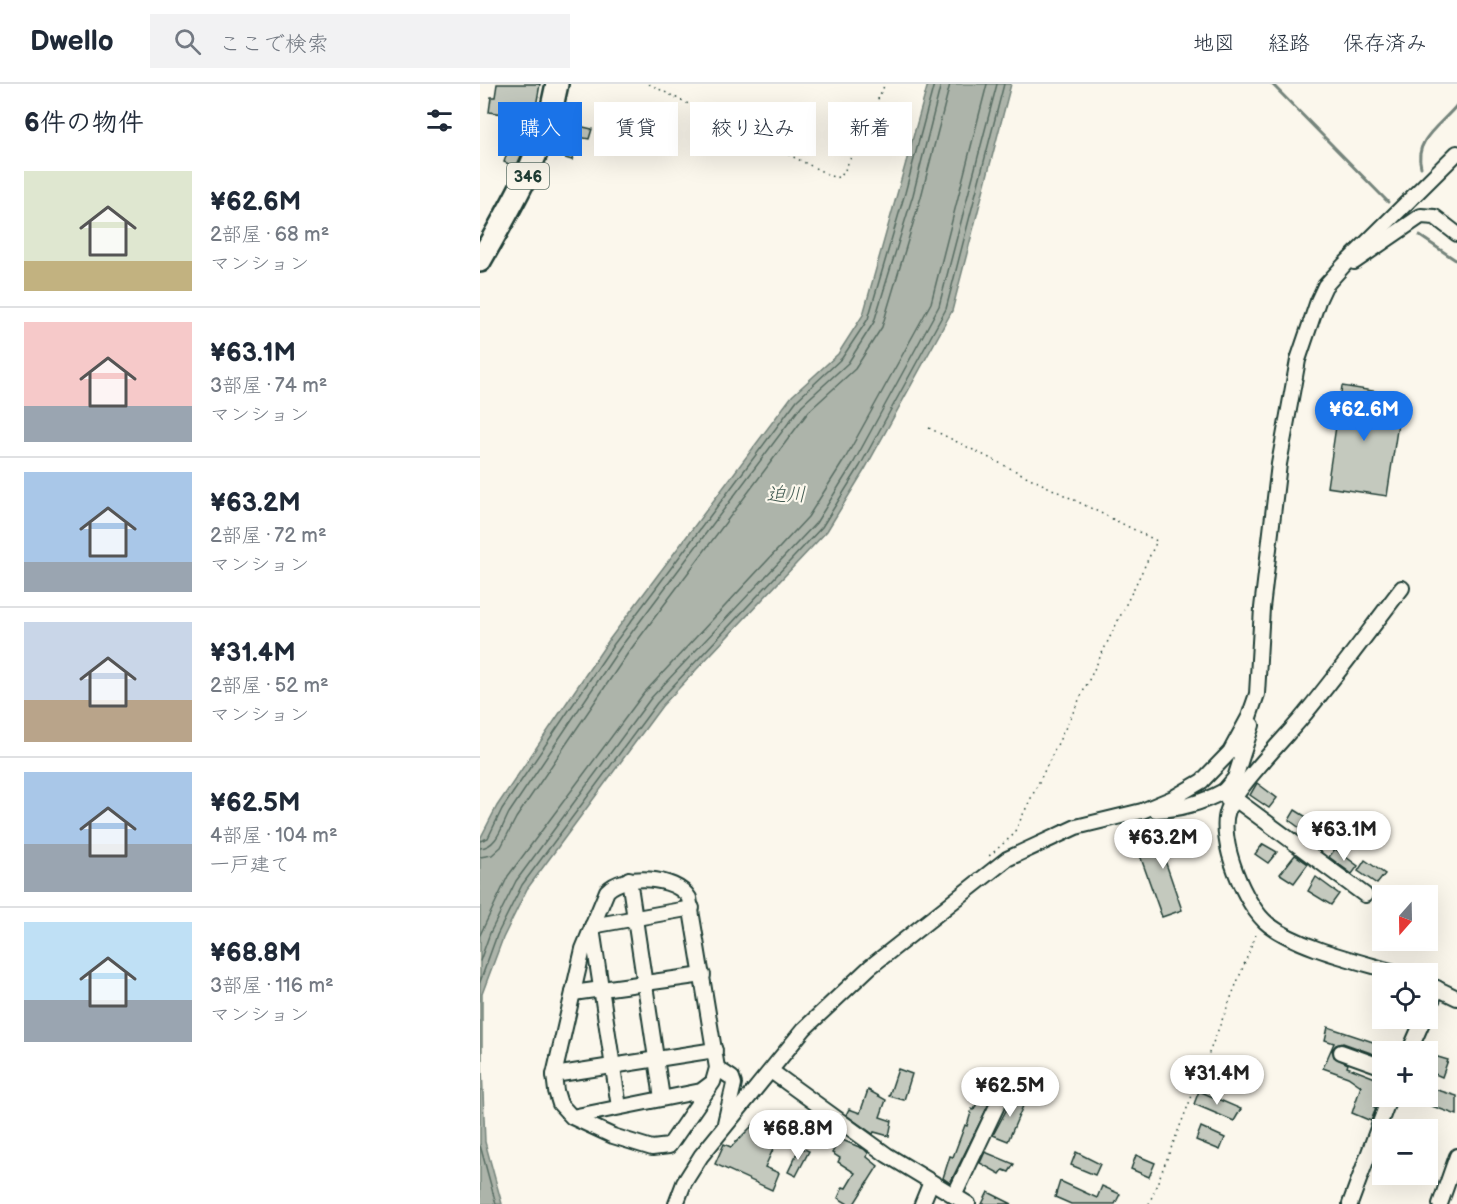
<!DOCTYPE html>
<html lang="ja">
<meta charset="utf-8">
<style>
:root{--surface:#fff;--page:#f2f2f3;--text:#1f2937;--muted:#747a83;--line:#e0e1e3;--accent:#1a73e8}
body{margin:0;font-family:"Balsamiq Sans","Klee One",sans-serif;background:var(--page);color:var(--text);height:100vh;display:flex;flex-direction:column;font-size:22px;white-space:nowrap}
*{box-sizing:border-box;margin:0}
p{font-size:20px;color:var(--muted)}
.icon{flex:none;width:33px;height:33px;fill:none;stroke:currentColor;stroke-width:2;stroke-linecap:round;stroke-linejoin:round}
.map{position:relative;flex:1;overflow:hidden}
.sheet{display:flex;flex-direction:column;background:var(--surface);width:480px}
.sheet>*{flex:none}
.guide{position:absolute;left:18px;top:18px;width:570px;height:54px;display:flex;gap:12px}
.needle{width:39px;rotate:200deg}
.tools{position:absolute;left:892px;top:801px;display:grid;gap:12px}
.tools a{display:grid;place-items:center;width:66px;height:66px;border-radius:0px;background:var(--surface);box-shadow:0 6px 24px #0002;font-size:30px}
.price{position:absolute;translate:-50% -51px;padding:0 14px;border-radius:21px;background:#fff;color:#222;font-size:20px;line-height:39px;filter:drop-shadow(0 2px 3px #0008)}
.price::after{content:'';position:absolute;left:50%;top:36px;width:18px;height:14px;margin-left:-9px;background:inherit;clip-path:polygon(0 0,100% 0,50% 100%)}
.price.active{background:var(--accent);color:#fff}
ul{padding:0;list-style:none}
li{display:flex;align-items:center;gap:18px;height:150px;padding:0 24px}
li+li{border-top:2px solid var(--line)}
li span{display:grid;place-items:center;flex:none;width:168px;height:120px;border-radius:0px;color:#555}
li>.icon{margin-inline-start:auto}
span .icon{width:72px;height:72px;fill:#fffc;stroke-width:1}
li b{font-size:26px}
h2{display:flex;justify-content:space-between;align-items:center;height:72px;padding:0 24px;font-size:26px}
.pill{padding:0 21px;border-radius:0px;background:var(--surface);box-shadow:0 6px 24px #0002;font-size:21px;line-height:54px}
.pill.active{background:var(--accent);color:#fff}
header{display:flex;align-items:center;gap:36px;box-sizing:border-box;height:84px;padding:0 30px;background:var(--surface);border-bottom:2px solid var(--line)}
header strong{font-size:28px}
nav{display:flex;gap:33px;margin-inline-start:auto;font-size:21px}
.search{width:420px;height:54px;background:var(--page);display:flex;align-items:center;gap:15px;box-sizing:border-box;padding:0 21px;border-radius:0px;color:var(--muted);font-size:22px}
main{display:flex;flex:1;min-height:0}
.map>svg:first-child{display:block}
.water{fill:#adb4aa;stroke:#74847b;stroke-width:1.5}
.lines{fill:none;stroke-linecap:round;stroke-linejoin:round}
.shore{stroke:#586d63;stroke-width:1.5}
.stream{stroke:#74847b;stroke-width:3}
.building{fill:#c4c9be;stroke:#1f3d34;stroke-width:1.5}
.minor-casing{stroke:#1f3d34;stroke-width:18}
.highway-casing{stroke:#1f3d34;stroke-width:26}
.path{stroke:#1f3d34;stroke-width:1.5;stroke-dasharray:1.5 4.5;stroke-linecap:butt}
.minor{stroke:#fbf7ec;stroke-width:14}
.highway{stroke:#fbf7ec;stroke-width:21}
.labels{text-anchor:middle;stroke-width:4.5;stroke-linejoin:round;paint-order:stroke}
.shield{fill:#fbf7ec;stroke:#61756b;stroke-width:1.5}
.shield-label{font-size:16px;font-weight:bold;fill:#1f3d34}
.water-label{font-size:20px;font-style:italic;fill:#425b52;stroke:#fbf7ec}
</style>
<header>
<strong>Dwello</strong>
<div class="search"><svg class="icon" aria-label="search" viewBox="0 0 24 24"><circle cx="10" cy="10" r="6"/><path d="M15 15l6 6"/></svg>ここで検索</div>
<nav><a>地図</a><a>経路</a><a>保存済み</a></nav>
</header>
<main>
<section class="sheet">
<h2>6件の物件<svg class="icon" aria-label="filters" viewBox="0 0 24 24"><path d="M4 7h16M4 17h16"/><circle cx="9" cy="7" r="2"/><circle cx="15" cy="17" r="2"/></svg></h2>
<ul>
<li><span style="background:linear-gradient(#dfe7d0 75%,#c2b280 0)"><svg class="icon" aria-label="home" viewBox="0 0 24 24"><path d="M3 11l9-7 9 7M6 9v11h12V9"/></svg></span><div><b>¥62.6M</b><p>2部屋 · 68 m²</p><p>マンション</p></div></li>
<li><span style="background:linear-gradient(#f6c9c9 70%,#9aa5b1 0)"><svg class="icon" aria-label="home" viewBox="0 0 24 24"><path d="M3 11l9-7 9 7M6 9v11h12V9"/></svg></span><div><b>¥63.1M</b><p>3部屋 · 74 m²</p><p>マンション</p></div></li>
<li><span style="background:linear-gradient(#a9c7e8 75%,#9aa5b1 0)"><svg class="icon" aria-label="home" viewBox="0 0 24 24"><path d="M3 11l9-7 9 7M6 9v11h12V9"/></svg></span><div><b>¥63.2M</b><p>2部屋 · 72 m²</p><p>マンション</p></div></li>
<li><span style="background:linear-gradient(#c9d6e8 65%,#b9a48a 0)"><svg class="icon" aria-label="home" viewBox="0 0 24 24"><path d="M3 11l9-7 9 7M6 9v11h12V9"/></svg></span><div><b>¥31.4M</b><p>2部屋 · 52 m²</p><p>マンション</p></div></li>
<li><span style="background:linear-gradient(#a9c7e8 60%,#9aa5b1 0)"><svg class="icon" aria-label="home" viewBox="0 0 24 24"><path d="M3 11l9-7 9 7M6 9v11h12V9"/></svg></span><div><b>¥62.5M</b><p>4部屋 · 104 m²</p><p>一戸建て</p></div></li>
<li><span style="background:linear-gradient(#bfe0f5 65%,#9aa5b1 0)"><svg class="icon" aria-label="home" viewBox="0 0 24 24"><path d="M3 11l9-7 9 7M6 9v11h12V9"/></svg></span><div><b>¥68.8M</b><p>3部屋 · 116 m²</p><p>マンション</p></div></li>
</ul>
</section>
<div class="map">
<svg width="977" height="1120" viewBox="0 0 977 1120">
<rect width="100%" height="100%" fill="#fbf7ec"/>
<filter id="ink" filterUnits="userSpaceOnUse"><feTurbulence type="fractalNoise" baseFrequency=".0167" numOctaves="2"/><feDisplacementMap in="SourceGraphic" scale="12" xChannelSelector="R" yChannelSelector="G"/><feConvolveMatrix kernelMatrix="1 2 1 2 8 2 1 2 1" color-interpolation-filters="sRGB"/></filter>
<g filter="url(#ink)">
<polygon class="water" points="448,0 531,0 472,227 385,385 347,447 182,622 47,805 23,854 2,910 2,984 5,1058 22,1120 0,1120 0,755 17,722 129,556 312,312 358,270 383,231"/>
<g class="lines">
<g class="shore">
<polyline points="0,757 8,754 22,725 134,560 317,316 362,274 388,235 425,109 454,0"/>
<path d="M0,764C17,763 22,742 29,729L140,564L322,321L368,279L394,238L433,111L461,0"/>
<polyline points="0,773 12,771 21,763 36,734 148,569 329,327 375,285 402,243 441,113 470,0"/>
<polyline points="0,851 28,792 164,609 328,433 366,373 451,219 507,0"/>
<polyline points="0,877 10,849 36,797 171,614 336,439 374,378 459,222 517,0"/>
<polyline points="0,898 17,851 42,801 177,619 342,443 380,382 466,225 524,0"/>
<polyline points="0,1061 16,1120"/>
</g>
<g class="stream">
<polyline points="792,0 908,118"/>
<path d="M941,83C933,56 962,40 977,21"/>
<polyline points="940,152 977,177"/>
</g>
</g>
<g class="building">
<polygon points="17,0 60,0 52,45 36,41 38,32 9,28 11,13 15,13"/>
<polygon points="99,42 112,45 109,55 99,53 92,76 85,74 92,48 97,50"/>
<polygon points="39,61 45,63 36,83 24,78 28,66 36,69"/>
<polygon points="862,302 912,310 910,324 920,326 907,412 847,403"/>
<polygon points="777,699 797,714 789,724 770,711"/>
<polygon points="815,726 828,734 821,745 809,736"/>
<polygon points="716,742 719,750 681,765 702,826 682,833 657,763"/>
<polygon points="783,760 797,768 788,779 775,770"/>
<polygon points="855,765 878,782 872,790 849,773"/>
<polygon points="815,771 828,780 814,799 800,790"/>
<polygon points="885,776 905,790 897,800 878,787"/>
<polygon points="836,793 859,810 851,821 828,807"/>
<polygon points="848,943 905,962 902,973 863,959 856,961 852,966 854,973 868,980 867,983 903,997 903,1004 894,1023 896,1024 891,1037 872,1029 881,1002 868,993 843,984 854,959 845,956"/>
<polygon points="951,971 968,976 962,993 948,987"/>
<polygon points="418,985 432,990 424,1016 409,1012"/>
<polygon points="506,998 518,1002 470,1099 463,1094 470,1072 473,1073 485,1041 487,1042 492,1025 494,1026"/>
<polygon points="948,1003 977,1012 977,1031 929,1014 948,1012"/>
<polygon points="388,1006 406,1016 400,1033 412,1037 409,1052 394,1048 393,1050 366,1031 369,1025 380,1029"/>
<polygon points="719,1007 761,1025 754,1037 714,1020"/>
<polygon points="532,1009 546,1015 528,1057 513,1051 529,1021"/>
<polygon points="274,1040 299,1052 285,1083 299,1089 292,1106 235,1080 244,1060 251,1063"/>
<polygon points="721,1043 745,1054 740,1066 716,1056"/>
<polygon points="360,1055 384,1065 388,1069 387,1073 398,1082 374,1120 368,1120 358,1114 363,1103 366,1104 375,1089 358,1078 360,1074 352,1069"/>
<polygon points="320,1063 329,1067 316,1092 308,1088"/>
<polygon points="505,1068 534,1080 529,1088 523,1086 520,1090 500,1079"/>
<polygon points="596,1068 620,1080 615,1091 591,1081"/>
<polygon points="656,1071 675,1079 669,1093 651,1085"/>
<polygon points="580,1097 617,1114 622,1102 640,1110 635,1120 591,1120 575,1113"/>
<polygon points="508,1108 532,1120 502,1120"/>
</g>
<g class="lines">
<g class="minor-casing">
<g id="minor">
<polyline points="874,178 941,132 955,133 977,150"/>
<polyline points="755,715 885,811"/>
<polyline points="751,722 744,707 755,694 772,641"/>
<path d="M676,726C701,725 722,719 744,707"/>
<polyline points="149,795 182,1014"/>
<polyline points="112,842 212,824"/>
<polyline points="112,844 139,1023"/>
<path d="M921,890C882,878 821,865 789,841C765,823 737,755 748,726C758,702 801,658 819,637C855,594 888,548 922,504"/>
<polyline points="948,900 977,914"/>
<polyline points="93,909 223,891"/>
<polyline points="948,926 957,904"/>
<polyline points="861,968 903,983"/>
<polyline points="929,968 944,934"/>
<polyline points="237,984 252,994 254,1000 245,1039"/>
<polyline points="291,987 407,1071 488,1120"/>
<polyline points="74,991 235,966"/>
<path d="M92,1033L221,1007L233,998L237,984L209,814C196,792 144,789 127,807L103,865L74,991L76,1007L80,1020L92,1033L133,1052L172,1064L189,1062L233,998"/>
<polyline points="474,1112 523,1009"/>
<polyline points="196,1120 204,1099 221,1072 324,945 390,883 527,775 596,743 662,727 693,714 722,697 750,668 769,633 777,610 782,524 799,380 818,276 838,217 845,202 864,181 977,69"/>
<polyline points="442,1120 451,1098"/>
<polyline points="870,1120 910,1012"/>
<polyline points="960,1120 977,1072"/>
</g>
</g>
<g class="highway-casing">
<path id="highway" d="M0,177C33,119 65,66 77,0"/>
</g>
<g class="path">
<polyline points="169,0 355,94 361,92 364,88 405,0"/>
<polyline points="449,344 677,457 533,751 508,773"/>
<polyline points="669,1120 777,848"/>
</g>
<use href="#minor" class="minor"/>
<use href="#highway" class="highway"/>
</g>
</g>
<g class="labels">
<rect class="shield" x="27" y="79" width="42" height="26" rx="4.5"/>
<g class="shield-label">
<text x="48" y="98">346</text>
</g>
<g class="water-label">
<text x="306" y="417">迫川</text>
</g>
</g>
</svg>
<div class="tools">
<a><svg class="needle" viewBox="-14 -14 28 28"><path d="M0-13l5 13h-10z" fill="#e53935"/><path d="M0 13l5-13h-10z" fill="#747a83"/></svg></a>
<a><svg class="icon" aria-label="locate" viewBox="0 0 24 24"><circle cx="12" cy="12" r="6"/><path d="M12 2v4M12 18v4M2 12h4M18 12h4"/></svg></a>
<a>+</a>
<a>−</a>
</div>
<b class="price active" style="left:884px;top:358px">¥62.6M</b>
<b class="price" style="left:864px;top:778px">¥63.1M</b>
<b class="price" style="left:683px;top:786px">¥63.2M</b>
<b class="price" style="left:737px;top:1022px">¥31.4M</b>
<b class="price" style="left:530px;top:1034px">¥62.5M</b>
<b class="price" style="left:318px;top:1077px">¥68.8M</b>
<div class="guide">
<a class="pill active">購入</a>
<a class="pill">賃貸</a>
<a class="pill">絞り込み</a>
<a class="pill">新着</a>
</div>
</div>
</main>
